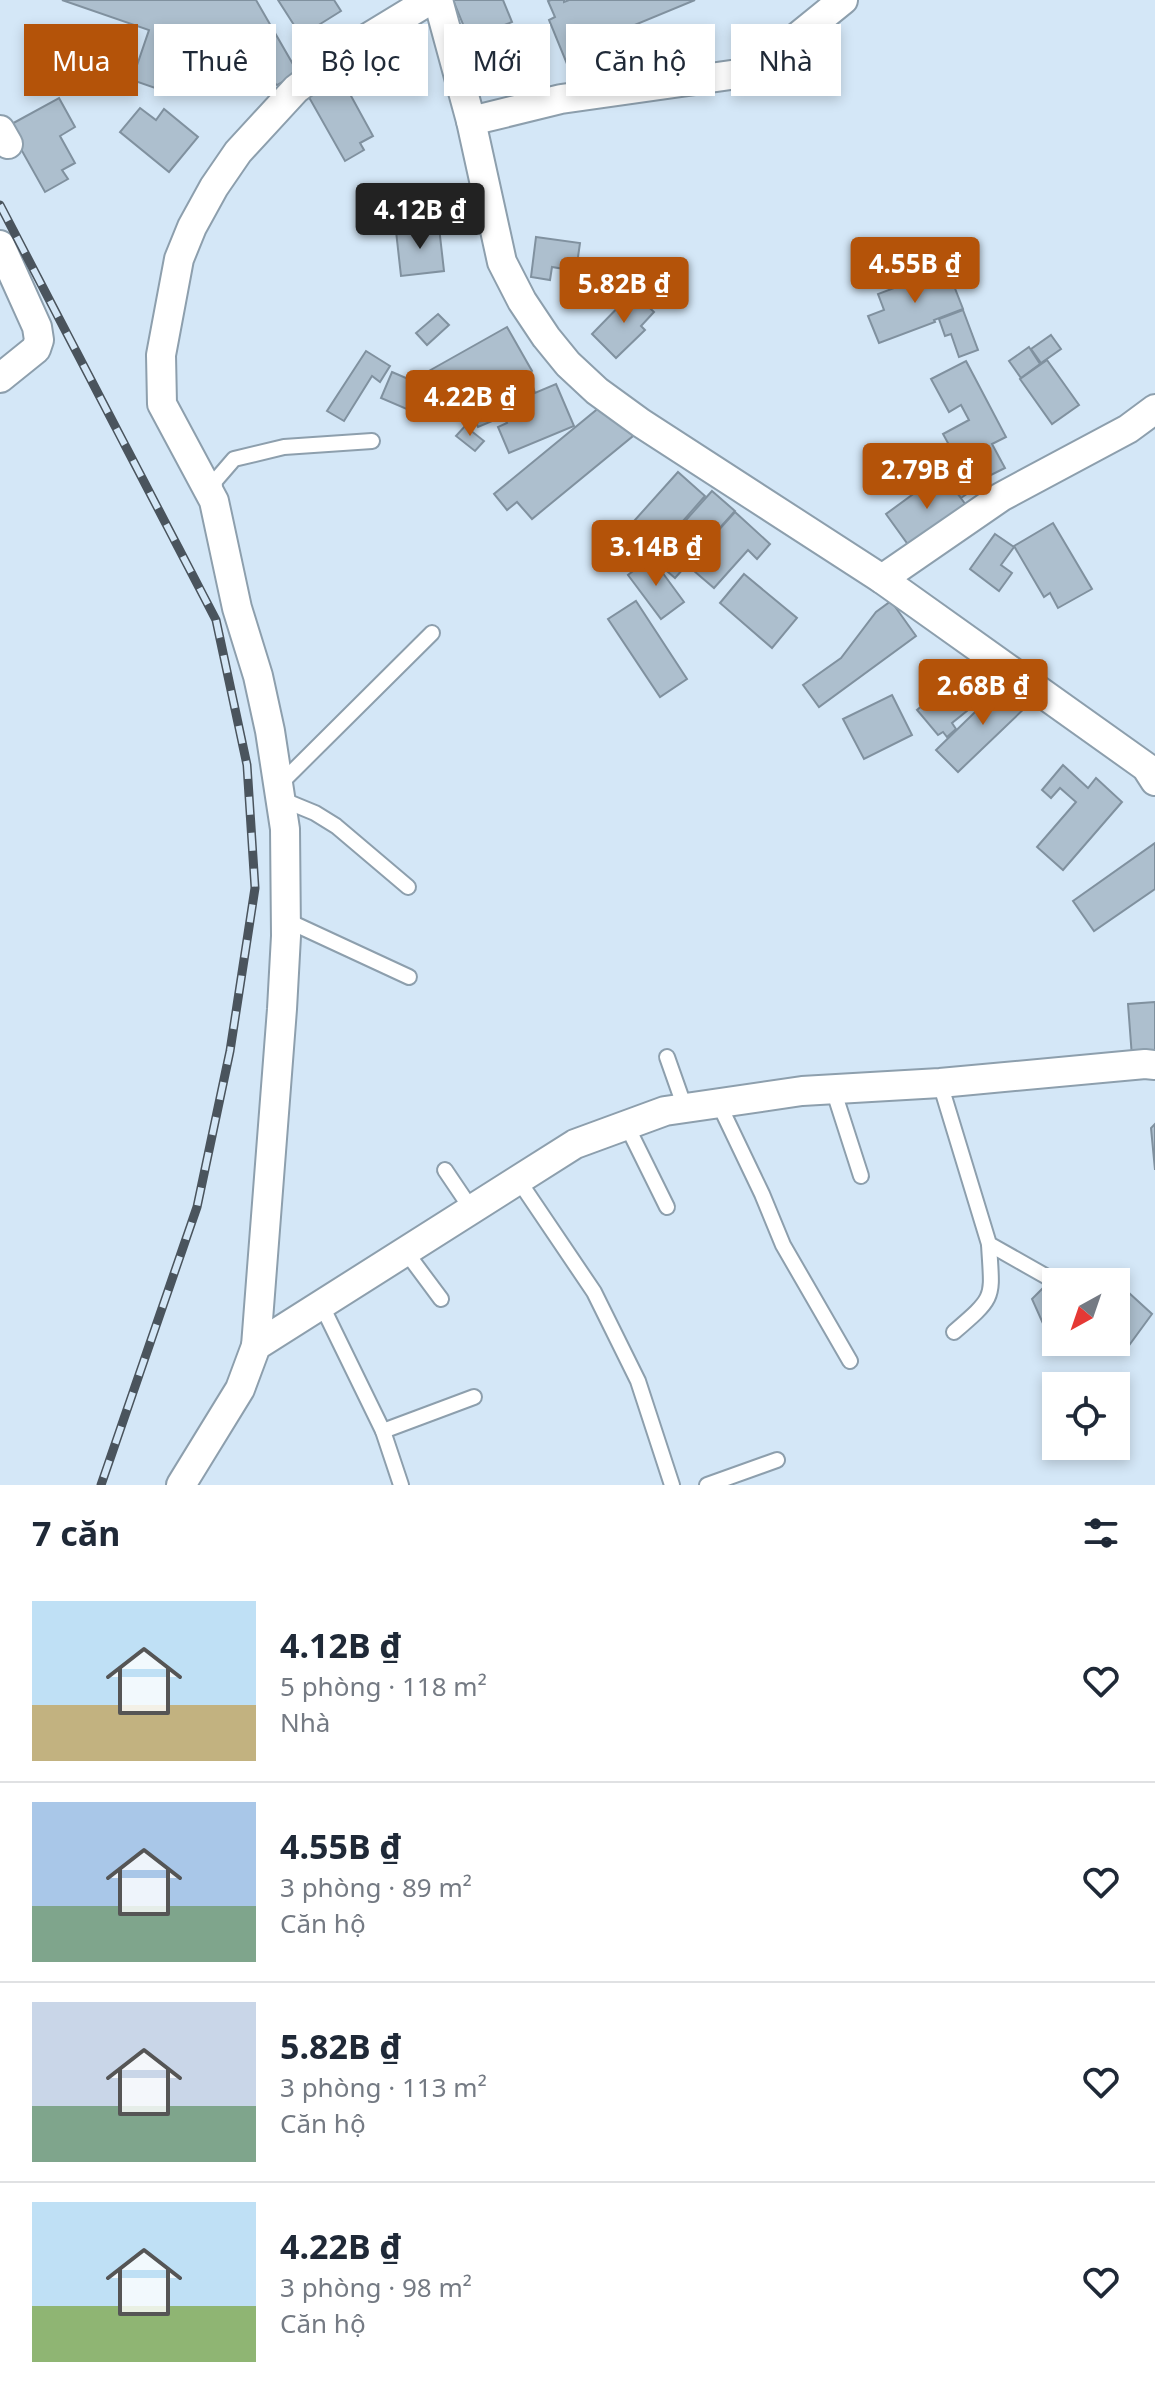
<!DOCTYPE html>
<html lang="vi">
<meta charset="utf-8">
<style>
:root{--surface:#fff;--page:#f2f2f3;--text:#1f2937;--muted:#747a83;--line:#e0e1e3;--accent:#b45309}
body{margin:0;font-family:"Noto Sans",sans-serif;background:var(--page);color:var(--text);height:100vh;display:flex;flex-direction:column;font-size:30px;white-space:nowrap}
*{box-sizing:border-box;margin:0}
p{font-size:26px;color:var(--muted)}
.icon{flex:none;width:44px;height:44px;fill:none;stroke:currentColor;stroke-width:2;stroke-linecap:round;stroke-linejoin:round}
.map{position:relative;height:1485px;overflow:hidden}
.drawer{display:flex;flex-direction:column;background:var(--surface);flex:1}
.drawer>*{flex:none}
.top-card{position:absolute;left:24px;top:24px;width:1108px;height:72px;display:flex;gap:16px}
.needle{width:52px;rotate:220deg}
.buttons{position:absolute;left:1042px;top:1268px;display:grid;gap:16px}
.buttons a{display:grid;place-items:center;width:88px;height:88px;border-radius:0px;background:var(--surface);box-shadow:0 4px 12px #0003;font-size:40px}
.price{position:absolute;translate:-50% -68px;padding:0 18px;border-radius:8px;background:var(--accent);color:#fff;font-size:26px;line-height:52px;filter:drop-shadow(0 2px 4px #0008)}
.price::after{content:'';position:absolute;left:50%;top:48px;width:24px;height:18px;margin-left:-12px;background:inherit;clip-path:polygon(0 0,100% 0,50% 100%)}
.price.active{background:#222;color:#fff}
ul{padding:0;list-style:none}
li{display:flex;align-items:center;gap:24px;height:200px;padding:0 32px}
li+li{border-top:2px solid var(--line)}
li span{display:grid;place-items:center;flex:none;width:224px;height:160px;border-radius:0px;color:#555}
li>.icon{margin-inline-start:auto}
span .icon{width:96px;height:96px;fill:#fffc;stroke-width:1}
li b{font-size:34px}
h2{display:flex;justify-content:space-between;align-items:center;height:96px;padding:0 32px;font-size:34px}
.tag{padding:0 28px;border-radius:0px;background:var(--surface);box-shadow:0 4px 12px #0003;font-size:28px;line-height:72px}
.tag.active{background:var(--accent);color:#fff}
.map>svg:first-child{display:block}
.building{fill:#adbfce;stroke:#80919f;stroke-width:2}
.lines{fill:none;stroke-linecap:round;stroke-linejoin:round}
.service-casing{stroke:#8d9fad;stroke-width:18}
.minor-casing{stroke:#8d9fad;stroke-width:32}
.service{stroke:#fff;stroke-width:14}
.minor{stroke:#fff;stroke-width:28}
.rail-casing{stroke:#4a545d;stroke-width:9}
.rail{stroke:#d4e7f7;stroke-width:6;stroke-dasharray:18;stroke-linecap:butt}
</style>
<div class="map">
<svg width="1155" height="1485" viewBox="0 0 1155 1485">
<rect width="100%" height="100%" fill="#d4e7f7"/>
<g class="building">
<polygon points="62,0 256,0 298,73 277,85 264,75 254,88 211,56 216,50 203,46 198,59 191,56 185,72 170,67 161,90 132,80 149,30"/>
<polygon points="278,0 334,0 341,11 301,36"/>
<polygon points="453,0 503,0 512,22 469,39"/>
<polygon points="551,0 564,0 564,2 569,0 695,0 632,26 635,35 567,64 549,20 555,17 548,1"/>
<polygon points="339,74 373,136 360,143 364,150 345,161 306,92"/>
<polygon points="59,98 75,127 60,136 75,163 62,170 68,179 45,192 8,126"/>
<polygon points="140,108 156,120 164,109 198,137 169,172 120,132"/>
<polygon points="439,227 444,271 401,276 396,231"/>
<polygon points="536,237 580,243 576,271 552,267 550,280 531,277"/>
<polygon points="947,268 963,309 934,320 935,322 879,343 868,316 884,310 878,294"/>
<polygon points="633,292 654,312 641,326 645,330 616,358 592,334"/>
<polygon points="963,310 978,350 959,357 951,334 945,336 939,319"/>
<polygon points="438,314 449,325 427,345 416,333"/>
<polygon points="507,327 532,371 473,405 463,387 443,399 427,372"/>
<polygon points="1051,335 1061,349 1041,363 1031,349"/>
<polygon points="1029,347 1040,364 1021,378 1009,361"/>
<polygon points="366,351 390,366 380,382 372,376 344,421 327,411"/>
<polygon points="1047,360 1079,405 1052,424 1020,379"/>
<polygon points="966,361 1006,437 992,444 1005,468 979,481 962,449 954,454 943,434 969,420 961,405 949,412 931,379"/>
<polygon points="392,372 434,390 423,416 381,398"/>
<polygon points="556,384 574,426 509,453 498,427 507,423 504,416 478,427 472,413 533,387 535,393"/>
<polygon points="606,402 633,436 532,519 517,502 507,510 494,494"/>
<polygon points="465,426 484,441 475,451 456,436"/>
<polygon points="950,471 955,478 962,473 974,489 961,498 944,476"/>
<polygon points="678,472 705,496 653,555 626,530"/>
<polygon points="942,473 969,509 912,550 886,514"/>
<polygon points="712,491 735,511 675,578 652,558"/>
<polygon points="735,512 770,544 757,559 748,550 714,588 687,565"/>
<polygon points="1053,523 1092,589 1058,608 1050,593 1044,597 1014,546"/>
<polygon points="995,534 1014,547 1001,565 1012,573 999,591 970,569"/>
<polygon points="651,557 684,602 661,619 628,575"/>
<polygon points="744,574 797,618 772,648 720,603"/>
<polygon points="636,601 687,679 660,697 608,619"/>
<polygon points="891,601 916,636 819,707 803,685 841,658 876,612"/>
<polygon points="958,669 983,698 952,723 956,729 947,737 943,732 938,735 917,710 939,692 935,688"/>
<polygon points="1007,681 1029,704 958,772 936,750"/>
<polygon points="892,695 912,735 864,759 843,719"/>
<polygon points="1063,765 1088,788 1096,778 1122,802 1063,870 1037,847 1076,802 1060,788 1051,798 1042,790"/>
<polygon points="1155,843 1155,889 1094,931 1073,901"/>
<polygon points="1155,1002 1155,1056 1132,1057 1128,1004"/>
<polygon points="1155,1124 1155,1170 1151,1128"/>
<polygon points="1059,1272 1070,1282 1056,1282 1056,1329 1049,1337 1032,1299"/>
<polygon points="1128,1292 1152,1314 1130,1344 1116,1332 1116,1309"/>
</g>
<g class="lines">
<g class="service-casing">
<g id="service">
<polyline points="214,497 215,481 234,459 284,447 372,441"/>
<polyline points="279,785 432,633"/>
<polyline points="281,799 315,813 336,826 408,887"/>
<polyline points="286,920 409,977"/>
<polyline points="667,1057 685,1108"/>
<polyline points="940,1083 989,1244 1056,1282"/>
<polyline points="833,1089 861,1176"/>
<polyline points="718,1102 762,1194 783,1245 850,1361"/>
<polyline points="626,1124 667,1207"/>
<polyline points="445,1170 472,1210"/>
<polyline points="519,1181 594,1292 638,1381 672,1485"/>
<polyline points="406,1252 441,1299"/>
<polyline points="322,1306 383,1431 401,1485"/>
<path d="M954,1332C997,1295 992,1299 989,1244"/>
<polyline points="383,1431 474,1397"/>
<polyline points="707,1485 777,1460"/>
</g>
</g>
<g class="minor-casing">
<g id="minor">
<polyline points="438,0 471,121 502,262 522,301 546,337 568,364 597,391 641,423 882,579 1146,767 1155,781"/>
<polyline points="471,121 561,99 738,74 790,43 843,0"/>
<polyline points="0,130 8,144"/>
<polyline points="0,245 37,327 39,340 36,349 0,378"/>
<polyline points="882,579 1001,497 1128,429 1155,409"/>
<polyline points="256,1346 282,1009 286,936 285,829 270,731 258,676 237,608 214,501 162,404 161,355 179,259 192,227 214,187 238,152 296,89 348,50 430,0"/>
<polyline points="181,1485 240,1389 256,1346 575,1144 665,1111 802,1091 940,1083 1145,1064 1155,1065"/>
</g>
</g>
<use href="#service" class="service"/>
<use href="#minor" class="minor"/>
<g class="rail-casing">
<polyline id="rail" points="0,205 216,620 247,765 255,888 230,1051 197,1207 101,1485"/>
</g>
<use href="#rail" class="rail"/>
</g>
</svg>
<div class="buttons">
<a><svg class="needle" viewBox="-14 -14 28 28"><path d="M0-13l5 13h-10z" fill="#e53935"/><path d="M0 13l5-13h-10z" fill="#747a83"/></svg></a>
<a><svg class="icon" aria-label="locate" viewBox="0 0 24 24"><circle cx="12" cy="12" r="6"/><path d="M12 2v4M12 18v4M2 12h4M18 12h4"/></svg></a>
</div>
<b class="price active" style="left:420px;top:251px">4.12B ₫</b>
<b class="price" style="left:915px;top:305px">4.55B ₫</b>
<b class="price" style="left:624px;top:325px">5.82B ₫</b>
<b class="price" style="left:470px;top:438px">4.22B ₫</b>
<b class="price" style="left:927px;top:511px">2.79B ₫</b>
<b class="price" style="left:656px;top:588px">3.14B ₫</b>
<b class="price" style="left:983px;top:727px">2.68B ₫</b>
<div class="top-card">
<a class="tag active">Mua</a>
<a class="tag">Thuê</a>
<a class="tag">Bộ lọc</a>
<a class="tag">Mới</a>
<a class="tag">Căn hộ</a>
<a class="tag">Nhà</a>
</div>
</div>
<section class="drawer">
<h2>7 căn<svg class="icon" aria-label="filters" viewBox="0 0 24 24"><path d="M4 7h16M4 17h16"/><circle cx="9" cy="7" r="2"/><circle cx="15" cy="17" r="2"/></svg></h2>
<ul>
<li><span style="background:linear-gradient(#bfe0f5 65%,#c2b280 0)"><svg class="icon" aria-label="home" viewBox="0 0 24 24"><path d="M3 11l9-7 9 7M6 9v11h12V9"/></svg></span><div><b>4.12B ₫</b><p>5 phòng · 118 m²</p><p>Nhà</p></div><svg class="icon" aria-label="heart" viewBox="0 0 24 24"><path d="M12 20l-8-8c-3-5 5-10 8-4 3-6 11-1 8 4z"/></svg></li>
<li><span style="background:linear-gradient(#a9c7e8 65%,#7fa58c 0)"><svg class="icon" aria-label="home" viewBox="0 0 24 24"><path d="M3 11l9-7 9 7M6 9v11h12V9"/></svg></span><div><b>4.55B ₫</b><p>3 phòng · 89 m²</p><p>Căn hộ</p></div><svg class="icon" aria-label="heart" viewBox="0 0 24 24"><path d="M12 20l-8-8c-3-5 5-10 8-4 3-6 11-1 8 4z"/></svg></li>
<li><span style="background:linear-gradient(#c9d6e8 65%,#7fa58c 0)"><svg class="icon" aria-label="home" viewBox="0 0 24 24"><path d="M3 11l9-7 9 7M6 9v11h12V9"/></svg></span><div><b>5.82B ₫</b><p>3 phòng · 113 m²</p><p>Căn hộ</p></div><svg class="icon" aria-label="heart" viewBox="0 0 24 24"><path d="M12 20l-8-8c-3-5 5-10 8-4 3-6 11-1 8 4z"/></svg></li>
<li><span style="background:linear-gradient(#bfe0f5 65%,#8fb573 0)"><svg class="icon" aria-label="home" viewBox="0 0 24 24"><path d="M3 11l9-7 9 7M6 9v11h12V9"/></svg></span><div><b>4.22B ₫</b><p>3 phòng · 98 m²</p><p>Căn hộ</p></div><svg class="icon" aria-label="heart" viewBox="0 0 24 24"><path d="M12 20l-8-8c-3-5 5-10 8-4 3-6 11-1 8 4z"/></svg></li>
</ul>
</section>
